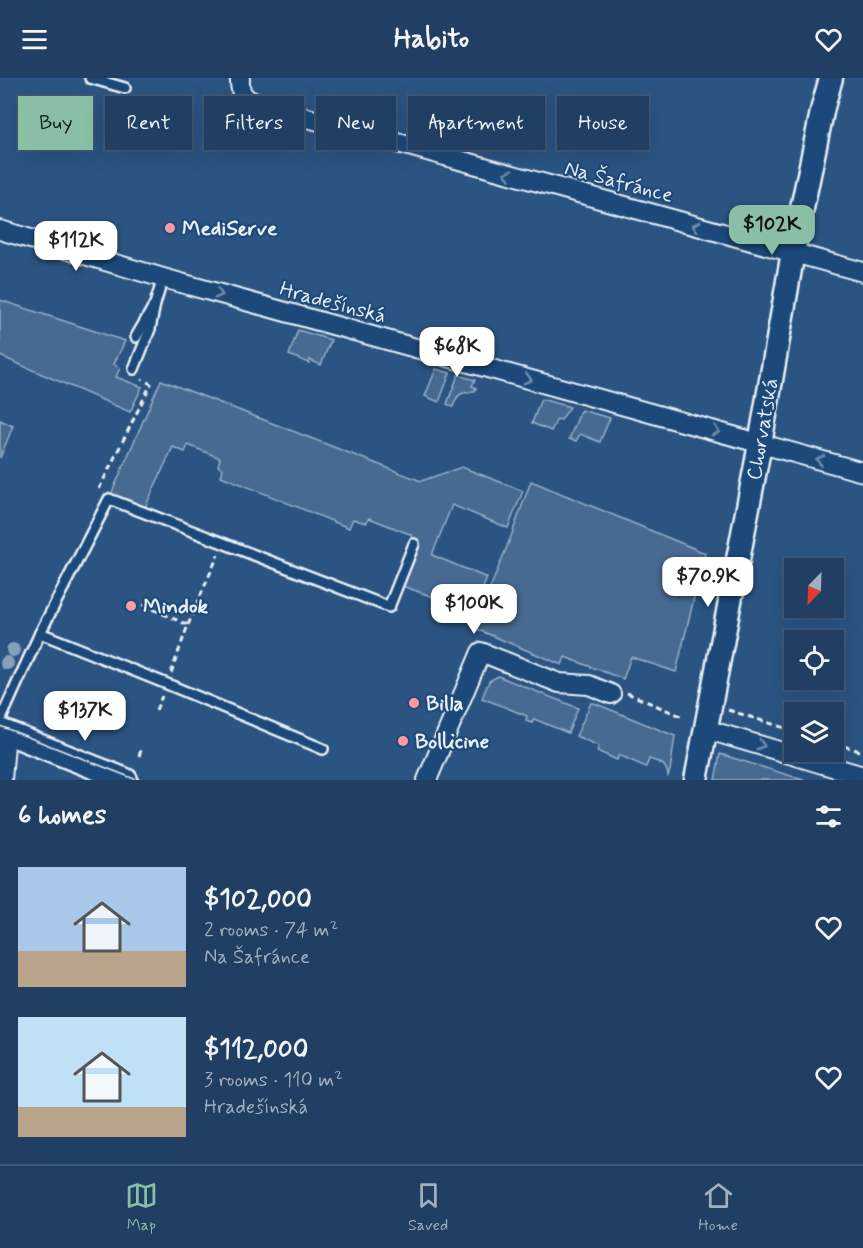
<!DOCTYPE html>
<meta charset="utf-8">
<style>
:root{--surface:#203f62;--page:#2d4a6b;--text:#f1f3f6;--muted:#a2afbe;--line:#3d5877;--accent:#8abfa5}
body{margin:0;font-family:Mynerve,sans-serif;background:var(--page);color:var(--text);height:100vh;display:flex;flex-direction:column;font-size:22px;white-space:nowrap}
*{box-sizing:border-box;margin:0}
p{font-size:20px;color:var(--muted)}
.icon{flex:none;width:33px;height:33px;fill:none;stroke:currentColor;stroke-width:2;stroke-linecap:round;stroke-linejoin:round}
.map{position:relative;height:702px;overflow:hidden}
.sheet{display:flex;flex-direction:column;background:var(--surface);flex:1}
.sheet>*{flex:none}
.guide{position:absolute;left:18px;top:18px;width:828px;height:54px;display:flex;gap:12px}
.needle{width:39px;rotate:203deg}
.controls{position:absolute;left:784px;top:480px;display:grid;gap:12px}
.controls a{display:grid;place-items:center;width:60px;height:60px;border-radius:0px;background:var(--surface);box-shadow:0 6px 24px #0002,0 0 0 2px var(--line);font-size:30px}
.price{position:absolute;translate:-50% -51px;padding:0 14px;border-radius:12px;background:#fff;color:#222;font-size:20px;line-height:39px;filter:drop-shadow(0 2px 3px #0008)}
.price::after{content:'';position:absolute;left:50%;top:36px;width:18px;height:14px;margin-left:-9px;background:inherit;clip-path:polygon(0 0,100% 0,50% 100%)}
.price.active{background:var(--accent);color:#111}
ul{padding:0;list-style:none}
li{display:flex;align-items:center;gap:18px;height:150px;padding:0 18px}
li span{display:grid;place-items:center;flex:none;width:168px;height:120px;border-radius:0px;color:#555}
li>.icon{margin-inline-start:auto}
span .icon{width:72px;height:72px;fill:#fffc;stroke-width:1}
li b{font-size:26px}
h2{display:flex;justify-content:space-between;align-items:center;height:72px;padding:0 18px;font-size:26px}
.chip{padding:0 21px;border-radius:0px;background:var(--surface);box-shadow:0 6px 24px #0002,0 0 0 2px var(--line);font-size:21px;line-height:54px}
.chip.active{background:var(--accent);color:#111}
header{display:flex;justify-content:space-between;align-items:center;height:78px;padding:0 18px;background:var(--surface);font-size:27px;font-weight:700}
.tab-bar{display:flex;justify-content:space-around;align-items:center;height:84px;border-top:2px solid var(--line);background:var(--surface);font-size:16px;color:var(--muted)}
.tab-bar a{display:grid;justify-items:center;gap:3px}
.tab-bar .active{color:var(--accent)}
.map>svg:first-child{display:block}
.green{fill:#476b93;stroke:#98aec6;stroke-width:1.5}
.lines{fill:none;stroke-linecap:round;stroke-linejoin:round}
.service-casing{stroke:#e8f1f8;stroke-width:14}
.minor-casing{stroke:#e8f1f8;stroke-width:22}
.tertiary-casing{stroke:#e8f1f8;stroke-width:27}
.path{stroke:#e8f1f8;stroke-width:3;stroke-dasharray:6 4.5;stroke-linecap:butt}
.service{stroke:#1f4a7a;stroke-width:9}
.minor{stroke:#1f4a7a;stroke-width:18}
.tertiary{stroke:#1f4a7a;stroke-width:22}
.tram{stroke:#e8f1f8;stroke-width:1.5}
.tree{fill:#869fbb}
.oneway{stroke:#6f8dac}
.poi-dot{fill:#ff9aa2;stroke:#1f4a7a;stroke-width:2}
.labels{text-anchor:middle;stroke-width:4.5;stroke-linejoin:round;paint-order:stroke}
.street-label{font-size:21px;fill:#e8f1f8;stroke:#1f4a7a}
.poi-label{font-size:21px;font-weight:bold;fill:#e8f1f8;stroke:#1f4a7a;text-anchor:start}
</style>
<header><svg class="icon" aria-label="menu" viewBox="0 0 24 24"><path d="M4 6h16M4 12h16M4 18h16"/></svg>Habito<svg class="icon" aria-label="heart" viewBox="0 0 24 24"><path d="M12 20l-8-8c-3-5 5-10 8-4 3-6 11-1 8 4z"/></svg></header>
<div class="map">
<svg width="863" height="702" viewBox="0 0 863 702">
<rect width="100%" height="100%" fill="#2b5482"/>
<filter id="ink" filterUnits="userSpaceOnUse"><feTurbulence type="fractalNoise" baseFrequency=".0167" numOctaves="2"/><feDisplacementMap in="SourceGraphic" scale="12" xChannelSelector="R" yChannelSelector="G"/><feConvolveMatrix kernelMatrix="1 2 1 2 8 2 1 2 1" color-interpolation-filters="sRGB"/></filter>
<g filter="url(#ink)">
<g class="green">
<polygon points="0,222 125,263 114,286 120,290 116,299 142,309 130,334 0,278"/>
<polygon points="298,252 331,262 321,287 310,282 309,285 289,277"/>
<polygon points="436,291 450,295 439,324 425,318"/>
<path d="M458,297L475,302L472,308L476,310L475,313H472L470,315C459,313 456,320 453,329L447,326Z"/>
<polygon points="161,302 421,403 462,389 523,413 508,450 452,427 432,477 487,500 479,520 459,514 453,526 394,505 412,457 369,440 366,445 353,441 349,450 221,398 223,391 218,388 220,380 188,367 185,374 173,369 143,434 109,421"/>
<polygon points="541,321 570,329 561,342 557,341 551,353 532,345"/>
<polygon points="581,332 610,340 600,364 580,356 576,363 569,361"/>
<polygon points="0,342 13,348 0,380"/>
<polygon points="531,403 705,475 676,594 631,579 623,601 565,579 562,587 474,550 510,461"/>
<polygon points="498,598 578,630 568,655 534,641 532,645 526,643 527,638 482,620 489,603"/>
<path d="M591,625H594L675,658L670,693L668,698C666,685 661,685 649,681L646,689L619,677L617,682L597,673L599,668L576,658Z"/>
<polygon points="720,676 804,702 715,702"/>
</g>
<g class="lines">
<g class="service-casing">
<g id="service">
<polyline points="90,0 125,10"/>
<polyline points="136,259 155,226 163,200"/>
<polyline points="134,291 150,251 155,226"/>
<polyline points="40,555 167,606 323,671"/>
<polyline points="0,643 40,555 109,421 389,529 414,466"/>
</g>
</g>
<g class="minor-casing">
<g id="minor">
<path d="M240,0C239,18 245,21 261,27L863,194"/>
<polyline points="0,152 163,200 863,394"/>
<polyline points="705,651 863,698"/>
<polyline points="2,702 6,654"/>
<polyline points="427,702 481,574 559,605 589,607 611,616"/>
</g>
</g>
<g class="tertiary-casing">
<g id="tertiary">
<polyline points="0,652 126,702"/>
<polyline points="696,702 760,366 793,174 823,29 831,0"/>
</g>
</g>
<g class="path">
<polyline points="99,411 151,306 142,301"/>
<polyline points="143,527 188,547 171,595"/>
<polyline points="188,547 218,477"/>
<polyline points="627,615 683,639"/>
<polyline points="156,632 162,618"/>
<polyline points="728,632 795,653"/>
<polyline points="834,665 863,674"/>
<polyline points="139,678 141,672"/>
</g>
<use href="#service" class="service"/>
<use href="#minor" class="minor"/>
<use href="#tertiary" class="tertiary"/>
<polyline class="tram" points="0,648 137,702"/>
</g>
<g class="tree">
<circle cx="13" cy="572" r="7"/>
<circle cx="7" cy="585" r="7"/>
</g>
<defs><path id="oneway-chevron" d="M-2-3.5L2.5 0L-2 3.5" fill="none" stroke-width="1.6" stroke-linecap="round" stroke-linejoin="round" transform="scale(1.5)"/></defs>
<g class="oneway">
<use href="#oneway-chevron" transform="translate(508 96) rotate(-165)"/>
<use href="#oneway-chevron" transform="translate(696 148) rotate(-165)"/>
<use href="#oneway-chevron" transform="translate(219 216) rotate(15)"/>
<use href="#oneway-chevron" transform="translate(528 301) rotate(15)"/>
<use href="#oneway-chevron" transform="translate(716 353) rotate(15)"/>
<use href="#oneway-chevron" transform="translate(820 382) rotate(-165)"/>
<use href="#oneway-chevron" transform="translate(761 667) rotate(17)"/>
</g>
</g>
<g class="poi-dot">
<circle cx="170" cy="150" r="6"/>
<circle cx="131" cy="528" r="6"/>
<circle cx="414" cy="625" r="6"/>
<circle cx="403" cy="663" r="6"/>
</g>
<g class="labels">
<g class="street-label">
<text transform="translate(619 103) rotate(15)" y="7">Na Šafránce</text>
<text transform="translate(333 224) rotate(15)" y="7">Hradešínská</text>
<text transform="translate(762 351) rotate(-80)" y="7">Chorvatská</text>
</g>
<g class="poi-label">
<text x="182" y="157">MediServe</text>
<text x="143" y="535">Mindok</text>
<text x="426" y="632">Billa</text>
<text x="415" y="670">Bollicine</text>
</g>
</g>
</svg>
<div class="controls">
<a><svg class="needle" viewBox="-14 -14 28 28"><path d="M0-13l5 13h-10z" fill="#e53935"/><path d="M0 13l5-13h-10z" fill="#a2afbe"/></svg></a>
<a><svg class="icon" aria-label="locate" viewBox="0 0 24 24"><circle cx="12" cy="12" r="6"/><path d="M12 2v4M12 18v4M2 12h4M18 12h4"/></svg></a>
<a><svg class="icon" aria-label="layers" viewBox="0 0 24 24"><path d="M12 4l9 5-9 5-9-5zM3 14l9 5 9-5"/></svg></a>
</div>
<b class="price active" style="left:772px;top:178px">$102K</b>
<b class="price" style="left:76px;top:194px">$112K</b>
<b class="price" style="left:457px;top:300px">$68K</b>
<b class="price" style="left:708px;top:530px">$70.9K</b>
<b class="price" style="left:474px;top:557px">$100K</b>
<b class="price" style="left:85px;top:664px">$137K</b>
<div class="guide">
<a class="chip active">Buy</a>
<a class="chip">Rent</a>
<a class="chip">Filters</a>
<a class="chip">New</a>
<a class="chip">Apartment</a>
<a class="chip">House</a>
</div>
</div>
<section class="sheet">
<h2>6 homes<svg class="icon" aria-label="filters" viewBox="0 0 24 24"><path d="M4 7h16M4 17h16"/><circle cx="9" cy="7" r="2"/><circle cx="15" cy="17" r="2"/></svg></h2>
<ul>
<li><span style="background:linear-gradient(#a9c7e8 70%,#b9a48a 0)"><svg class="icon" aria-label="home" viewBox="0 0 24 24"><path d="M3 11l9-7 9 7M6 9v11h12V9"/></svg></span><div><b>$102,000</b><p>2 rooms · 74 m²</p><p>Na Šafránce</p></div><svg class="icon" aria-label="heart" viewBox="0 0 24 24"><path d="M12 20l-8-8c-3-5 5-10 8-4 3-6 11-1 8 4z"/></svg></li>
<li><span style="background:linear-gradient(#bfe0f5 75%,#b9a48a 0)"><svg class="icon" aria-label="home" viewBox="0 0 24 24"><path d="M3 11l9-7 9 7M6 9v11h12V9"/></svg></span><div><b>$112,000</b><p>3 rooms · 110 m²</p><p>Hradešínská</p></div><svg class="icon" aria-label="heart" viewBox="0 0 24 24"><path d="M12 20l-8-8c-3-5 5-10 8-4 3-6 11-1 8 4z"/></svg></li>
</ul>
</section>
<nav class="tab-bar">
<a class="active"><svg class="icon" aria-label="map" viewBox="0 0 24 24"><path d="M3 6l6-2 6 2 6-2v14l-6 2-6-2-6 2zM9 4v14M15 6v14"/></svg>Map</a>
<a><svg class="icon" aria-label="saved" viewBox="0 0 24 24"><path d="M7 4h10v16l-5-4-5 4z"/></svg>Saved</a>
<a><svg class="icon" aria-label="home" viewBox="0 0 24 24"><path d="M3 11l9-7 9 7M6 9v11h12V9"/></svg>Home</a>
</nav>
